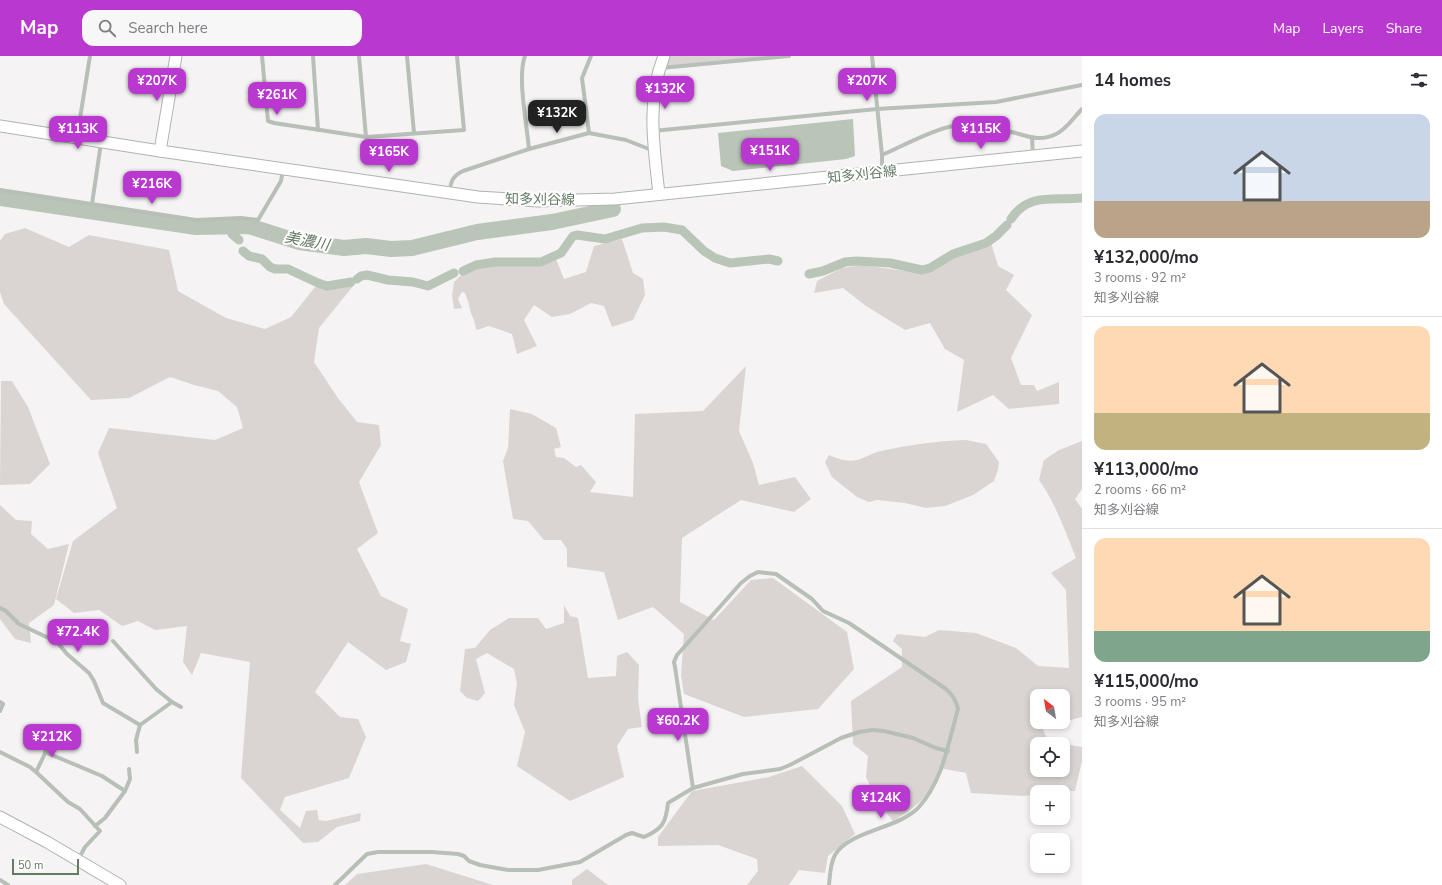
<!DOCTYPE html>
<meta charset="utf-8">
<style>
:root{--surface:#fff;--page:#f7f7f7;--text:#2b2b33;--muted:#7c7c81;--line:#e1e1e2;--accent:#b939d0}
body{margin:0;font-family:"Nunito Sans","Noto Sans JP",sans-serif;background:var(--page);color:var(--text);height:100vh;display:flex;flex-direction:column;font-size:15px;white-space:nowrap}
*{box-sizing:border-box;margin:0}
p{font-size:13px;color:var(--muted)}
.icon{flex:none;width:22px;height:22px;fill:none;stroke:currentColor;stroke-width:2;stroke-linecap:round;stroke-linejoin:round}
.map{position:relative;flex:1;overflow:hidden}
.panel{display:flex;flex-direction:column;background:var(--surface);width:360px}
.panel>*{flex:none}
.needle{width:26px;rotate:329deg}
.tools{position:absolute;left:1030px;top:633px;display:grid;gap:8px}
.tools a{display:grid;place-items:center;width:40px;height:40px;border-radius:8px;background:var(--surface);box-shadow:0 2px 6px #0003;font-size:20px}
.scale{position:absolute;left:12px;bottom:10px;width:67px;box-sizing:border-box;padding-left:4px;border:2px solid #647b66;border-top:0;font-size:11px;line-height:14px;white-space:nowrap;color:#647b66;-webkit-text-stroke:3px #fff;paint-order:stroke}
.price{position:absolute;translate:-50% -34px;padding:0 9px;border-radius:8px;background:var(--accent);color:#fff;font-size:13px;line-height:26px;filter:drop-shadow(0 1px 2px #0008)}
.price::after{content:'';position:absolute;left:50%;top:24px;width:12px;height:9px;margin-left:-6px;background:inherit;clip-path:polygon(0 0,100% 0,50% 100%)}
.price.active{background:#222;color:#fff}
ul{padding:0;list-style:none}
li{display:grid;align-content:center;gap:8px;height:212px;padding:0 12px}
li+li{border-top:1px solid var(--line)}
li span{display:grid;place-items:center;height:124px;border-radius:12px;color:#555}
li>.icon{margin-inline-start:auto}
span .icon{width:72px;height:72px;fill:#fffc;stroke-width:1}
li b{font-size:17px}
h2{display:flex;justify-content:space-between;align-items:center;height:48px;padding:0 12px;font-size:17px}
header{display:flex;align-items:center;gap:24px;box-sizing:border-box;height:56px;padding:0 20px;background:var(--accent);color:#fff}
header strong{font-size:19px}
nav{display:flex;gap:22px;margin-inline-start:auto;font-size:14px}
.search{width:280px;height:36px;background:var(--page);display:flex;align-items:center;gap:10px;box-sizing:border-box;padding:0 14px;border-radius:12px;color:var(--muted);font-size:15px}
main{display:flex;flex:1;min-height:0}
.map>svg:first-child{display:block}
.green{fill:#dad5d3;fill-rule:evenodd}
.water{fill:#b9c5b7}
.lines{fill:none;stroke-linecap:round;stroke-linejoin:round}
.canal{stroke:#b9c5b7;stroke-width:9}
.river{stroke:#b9c5b7;stroke-width:16}
.secondary-casing{stroke:#acb6ad;stroke-width:13}
.street{stroke:#b7bfb7;stroke-width:4}
.secondary{stroke:#fff;stroke-width:11}
.labels{text-anchor:middle;stroke-width:4;stroke-linejoin:round;paint-order:stroke}
.street-label{font-size:14px;fill:#647b66;stroke:#fff}
.water-label{font-size:15px;font-style:italic;fill:#62765f;stroke:#fff}
</style>
<header>
<strong>Map</strong>
<div class="search"><svg class="icon" aria-label="search" viewBox="0 0 24 24"><circle cx="10" cy="10" r="6"/><path d="M15 15l6 6"/></svg>Search here</div>
<nav><a>Map</a><a>Layers</a><a>Share</a></nav>
</header>
<main>
<div class="map">
<svg width="1082" height="829" viewBox="0 0 1082 829">
<rect width="100%" height="100%" fill="#f6f3f4"/>
<g class="green">
<polygon points="664,0 789,0 659,12"/>
<polygon points="25,172 69,191 89,179 169,194 178,235 226,262 265,273 291,261 315,231 334,233 354,229 319,272 314,306 338,342 357,366 379,369 381,389 359,426 378,477 357,493 381,540 408,553 400,585 411,588 406,606 386,614 348,586 315,636 340,661 358,663 366,681 349,722 285,741 280,754 300,772 306,755 317,754 319,764 326,765 361,757 360,765 337,771 318,786 303,787 241,722 250,606 201,597 192,619 183,606 187,570 155,574 138,565 122,570 99,554 74,557 56,543 73,485 117,452 98,397 109,372 215,384 243,372 237,351 218,335 194,329 170,321 129,342 91,344 4,248 0,236 0,185 5,178"/>
<path d="M622,183L633,217L643,223L645,239L633,264L612,271L604,250L591,247L570,258L552,261L534,249L524,264L537,290L517,298L512,278L489,270L477,274L476,273C475,263 471,260 470,253C469,248 467,242 465,237L462,236L458,243L462,252L454,253L452,239L454,226L461,219L483,210L511,207L542,208L556,203L564,223L586,216L594,190Z"/>
<polygon points="990,183 998,210 1014,219 1006,234 1032,259 1011,302 1021,329 1034,329 1037,335 1059,326 1059,348 1009,353 993,339 957,356 964,304 945,293 930,267 905,274 866,250 843,232 814,237 817,225 842,212 862,209 920,217"/>
<polygon points="746,310 739,375 753,407 759,429 795,421 811,443 794,456 741,444 682,482 680,546 714,564 751,524 773,522 847,576 854,613 818,653 744,661 684,638 681,619 684,578 653,551 618,564 604,516 567,511 567,493 561,484 544,484 528,465 513,463 503,405 508,392 510,353 532,358 556,372 561,391 554,393 556,401 564,402 576,411 581,409 596,426 590,436 633,441 635,358 703,355"/>
<polygon points="1,325 12,325 28,351 50,408 30,428 0,429"/>
<path d="M966,384L986,388L999,406L998,413L994,425L973,439L945,450L926,452L905,447L877,444L869,446L857,441L832,421L825,406L829,399C838,403 847,406 857,404C863,403 870,398 877,396C907,389 936,385 966,384Z"/>
<path d="M1082,385V433L1075,443L1082,453V661L1063,666V640H1037V666H1061L1042,671L1048,685L1082,691V705L1075,735L1037,736V738L1024,740L971,737L966,717L939,712C930,740 918,750 893,765L878,746L866,721L868,700L853,688L851,645L902,611V593L893,585L897,578L925,581L939,574L976,577L1016,592L1038,610L1069,612L1066,534L1051,517L1076,502C1065,475 1056,448 1039,424L1044,404L1059,394ZM1037,688H1063V714H1037Z"/>
<polygon points="0,449 16,464 32,465 31,478 48,493 69,488 54,549 29,567 31,587 15,583 0,563"/>
<polygon points="564,549 570,560 578,562 588,622 616,620 617,600 627,596 639,609 638,643 642,671 628,673 617,690 624,721 570,745 517,710 525,676 514,649 517,627 514,613 487,597 476,603 485,637 478,645 467,642 460,635 465,593 475,592 490,574 509,562 538,562 546,573 564,567"/>
<polygon points="802,710 842,750 855,778 828,800 825,817 799,814 789,829 747,829 758,815 757,803 718,789 658,790 658,781 692,735 769,721"/>
<polygon points="426,808 493,829 345,829 357,818"/>
<polygon points="587,813 608,829 572,829 572,824"/>
</g>
<polygon class="water" points="853,63 855,100 846,103 733,115 721,110 718,77"/>
<g class="lines">
<g class="canal">
<path d="M1011,163C1029,136 1054,145 1082,142"/>
<polyline points="232,178 239,184"/>
<polyline points="243,195 249,200 262,203 270,211 275,213 288,213 318,227 327,230 351,226"/>
<polyline points="463,215 476,209 495,206 541,206 561,197 573,180 577,179 605,183 642,172 664,171 682,174 704,195 715,202 730,207 769,203 778,205"/>
<polyline points="809,218 823,215 845,206 857,205 890,207 922,214 930,212 953,198 986,187 996,180 1007,169"/>
<polyline points="357,223 361,220 367,219 388,224 413,226 428,230 454,217"/>
</g>
<polyline class="river" points="0,142 196,171 249,170 299,186 344,192 366,190 391,193 412,192 477,176 552,166 613,153"/>
<g class="secondary-casing">
<g id="secondary">
<polyline points="0,70 160,95 478,141 538,145 615,143 1082,95"/>
<polyline points="160,95 176,0"/>
<path d="M659,138C654,92 646,44 664,0"/>
<polyline points="0,761 47,786 120,829"/>
</g>
</g>
<g class="street">
<polyline points="262,0 268,65 274,67 366,81 464,74 457,0"/>
<polyline points="313,0 318,74"/>
<polyline points="359,0 366,81"/>
<polyline points="407,0 414,77"/>
<path d="M525,0C517,20 527,70 529,93"/>
<polyline points="872,0 882,99 882,115"/>
<polyline points="661,12 789,0"/>
<polyline points="653,75 877,53 996,46 1082,29"/>
<polyline points="589,77 582,22 591,0"/>
<polyline points="77,81 90,0"/>
<polyline points="1032,82 1033,100"/>
<path d="M882,99C903,90 931,74 953,70C971,67 991,71 1008,75C1026,79 1037,87 1056,78C1066,74 1074,61 1082,53"/>
<polyline points="0,134 196,164 241,162 258,164 281,125 283,113"/>
<path d="M449,137C451,126 452,120 463,115L529,93L589,77L626,84L654,95"/>
<polyline points="92,148 101,87"/>
<polyline points="0,552 6,555 19,568 57,586 67,598 89,617 94,625 103,647 140,669"/>
<polyline points="113,585 156,633 172,646"/>
<polyline points="0,646 3,648 0,655"/>
<polyline points="0,696 30,711 36,716 68,746 80,753 100,775 85,791 78,804"/>
<polyline points="45,696 102,720 125,735 105,762 95,770"/>
<polyline points="137,696 136,684 140,669 172,646 181,651"/>
<polyline points="36,716 53,681"/>
<path d="M693,732L675,611L674,606L677,599L741,527L750,520L758,516L776,518L812,543L823,555L849,567L946,633C953,639 956,644 958,653C948,688 943,724 919,751C899,773 848,775 835,799C830,808 830,819 829,829"/>
<polyline points="125,735 130,723 129,713"/>
<polyline points="0,824 8,829"/>
<path d="M335,829L367,798L378,796H432L458,798L464,800L469,805L480,809L508,814H538L580,806L626,779L632,777L644,781C663,773 666,766 668,747L693,732L743,718L780,713L790,709L841,682L859,676L872,674L884,675L913,682L936,692L948,695"/>
</g>
<use href="#secondary" class="secondary"/>
</g>
<g class="labels">
<g class="street-label">
<text transform="translate(862 118) rotate(-6)" y="5">知多刈谷線</text>
<text transform="translate(540 143) rotate(1)" y="5">知多刈谷線</text>
</g>
<g class="water-label">
<text transform="translate(307 185) rotate(11)" y="5">美濃川</text>
</g>
</g>
</svg>
<div class="tools">
<a><svg class="needle" viewBox="-14 -14 28 28"><path d="M0-13l5 13h-10z" fill="#e53935"/><path d="M0 13l5-13h-10z" fill="#7c7c81"/></svg></a>
<a><svg class="icon" aria-label="locate" viewBox="0 0 24 24"><circle cx="12" cy="12" r="6"/><path d="M12 2v4M12 18v4M2 12h4M18 12h4"/></svg></a>
<a>+</a>
<a>−</a>
</div>
<div class="scale">50 m</div>
<b class="price" style="left:157px;top:46px">¥207K</b>
<b class="price" style="left:867px;top:46px">¥207K</b>
<b class="price" style="left:665px;top:54px">¥132K</b>
<b class="price" style="left:277px;top:60px">¥261K</b>
<b class="price active" style="left:557px;top:78px">¥132K</b>
<b class="price" style="left:78px;top:94px">¥113K</b>
<b class="price" style="left:981px;top:94px">¥115K</b>
<b class="price" style="left:770px;top:116px">¥151K</b>
<b class="price" style="left:389px;top:117px">¥165K</b>
<b class="price" style="left:152px;top:149px">¥216K</b>
<b class="price" style="left:78px;top:597px">¥72.4K</b>
<b class="price" style="left:678px;top:686px">¥60.2K</b>
<b class="price" style="left:52px;top:702px">¥212K</b>
<b class="price" style="left:881px;top:763px">¥124K</b>
</div>
<section class="panel">
<h2>14 homes<svg class="icon" aria-label="filters" viewBox="0 0 24 24"><path d="M4 7h16M4 17h16"/><circle cx="9" cy="7" r="2"/><circle cx="15" cy="17" r="2"/></svg></h2>
<ul>
<li><span style="background:linear-gradient(#c9d6e8 70%,#b9a48a 0)"><svg class="icon" aria-label="home" viewBox="0 0 24 24"><path d="M3 11l9-7 9 7M6 9v11h12V9"/></svg></span><div><b>¥132,000/mo</b><p>3 rooms · 92 m²</p><p>知多刈谷線</p></div></li>
<li><span style="background:linear-gradient(#ffd9b3 70%,#c2b280 0)"><svg class="icon" aria-label="home" viewBox="0 0 24 24"><path d="M3 11l9-7 9 7M6 9v11h12V9"/></svg></span><div><b>¥113,000/mo</b><p>2 rooms · 66 m²</p><p>知多刈谷線</p></div></li>
<li><span style="background:linear-gradient(#ffd9b3 75%,#7fa58c 0)"><svg class="icon" aria-label="home" viewBox="0 0 24 24"><path d="M3 11l9-7 9 7M6 9v11h12V9"/></svg></span><div><b>¥115,000/mo</b><p>3 rooms · 95 m²</p><p>知多刈谷線</p></div></li>
</ul>
</section>
</main>
